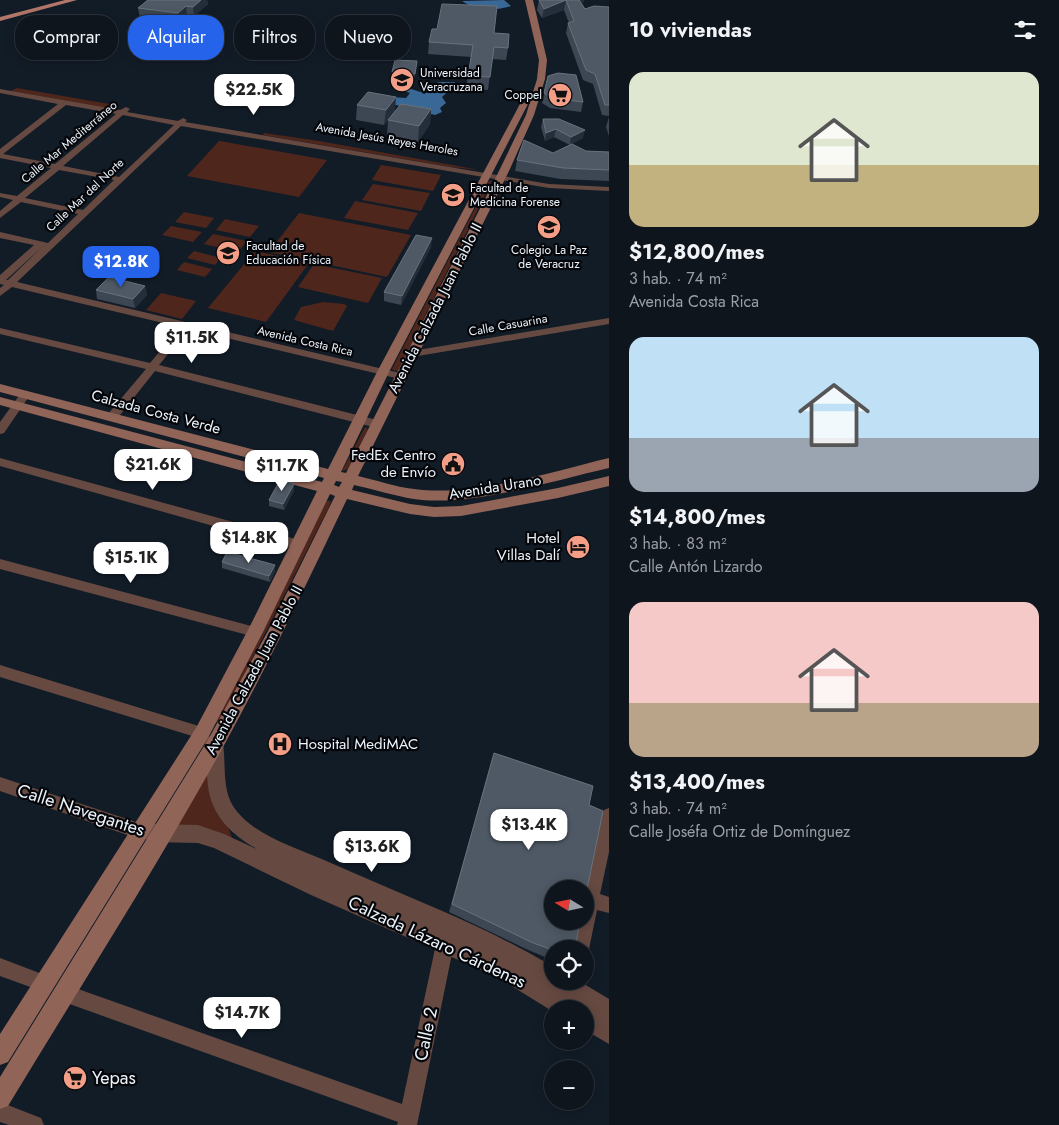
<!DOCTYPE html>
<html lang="es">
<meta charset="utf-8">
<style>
:root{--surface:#0e151d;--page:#1c222a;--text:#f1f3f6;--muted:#9b9fa4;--line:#2e343b;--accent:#2563eb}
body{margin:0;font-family:Jost,sans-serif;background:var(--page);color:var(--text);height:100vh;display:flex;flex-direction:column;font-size:19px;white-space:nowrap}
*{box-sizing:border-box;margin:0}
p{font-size:16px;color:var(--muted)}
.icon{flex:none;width:28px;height:28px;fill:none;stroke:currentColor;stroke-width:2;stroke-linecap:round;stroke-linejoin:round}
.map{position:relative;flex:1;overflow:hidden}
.details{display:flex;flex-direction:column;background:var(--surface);width:450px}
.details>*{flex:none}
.banner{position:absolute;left:15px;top:15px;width:475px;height:45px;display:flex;gap:10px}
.needle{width:32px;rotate:280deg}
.fabs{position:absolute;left:544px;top:880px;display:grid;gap:10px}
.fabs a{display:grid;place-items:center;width:50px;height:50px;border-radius:50%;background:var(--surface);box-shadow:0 2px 12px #0003,0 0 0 1px var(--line);font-size:25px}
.price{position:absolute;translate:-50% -42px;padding:0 11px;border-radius:10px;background:#fff;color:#222;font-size:16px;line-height:32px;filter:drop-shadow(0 1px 2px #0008)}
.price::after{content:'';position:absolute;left:50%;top:30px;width:15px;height:11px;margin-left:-8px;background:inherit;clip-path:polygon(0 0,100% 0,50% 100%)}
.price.selected{background:var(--accent);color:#fff}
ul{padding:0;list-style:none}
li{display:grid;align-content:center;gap:10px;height:265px;padding:0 20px}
li span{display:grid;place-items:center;height:155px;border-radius:15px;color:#555}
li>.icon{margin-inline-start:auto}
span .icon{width:90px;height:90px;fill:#fffc;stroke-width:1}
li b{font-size:21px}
h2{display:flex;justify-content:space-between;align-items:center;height:60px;padding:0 20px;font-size:21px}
.chip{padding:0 18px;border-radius:20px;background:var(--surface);box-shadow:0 2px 12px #0003,0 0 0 1px var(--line);font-size:18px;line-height:45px}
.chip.selected{background:var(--accent);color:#fff}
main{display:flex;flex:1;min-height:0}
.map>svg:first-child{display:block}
.green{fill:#4f261c}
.water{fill:#396897}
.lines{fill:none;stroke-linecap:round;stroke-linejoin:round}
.minor{fill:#664a42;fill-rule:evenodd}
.tertiary{fill:#664a42;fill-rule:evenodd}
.secondary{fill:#916458;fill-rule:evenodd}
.primary{fill:#b27768;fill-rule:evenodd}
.wall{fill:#3c4753}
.shaded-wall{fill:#232e3a}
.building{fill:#4f5965;stroke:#68727c}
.labels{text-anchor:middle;stroke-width:4.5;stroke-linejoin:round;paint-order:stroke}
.far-poi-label{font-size:12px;fill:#ecf3fb;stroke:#04060a;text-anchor:start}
.far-street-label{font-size:12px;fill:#ecf3fb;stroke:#04060a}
.street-label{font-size:15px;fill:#ecf3fb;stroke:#04060a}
.poi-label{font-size:15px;fill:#ecf3fb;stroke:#04060a;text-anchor:end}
.near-street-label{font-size:18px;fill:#ecf3fb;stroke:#04060a}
.near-poi-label{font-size:18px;fill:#ecf3fb;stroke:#04060a;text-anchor:start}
</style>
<main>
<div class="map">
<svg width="609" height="1125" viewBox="0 0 609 1125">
<rect width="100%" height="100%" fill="#121c27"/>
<g class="green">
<polygon points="17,88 115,105 116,106 110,109 11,91"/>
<polygon points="264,133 319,141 480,170 451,167 263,135"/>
<polygon points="219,141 220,141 327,160 299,197 187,176"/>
<polygon points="381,165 441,175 433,191 372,180"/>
<polygon points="489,181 492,181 398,370 395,371 392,369"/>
<polygon points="373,184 430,193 421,211 362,200"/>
<polygon points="355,201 418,213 408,230 344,218"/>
<polygon points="184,212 214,218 206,228 175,222"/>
<polygon points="299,213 411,235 387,277 269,252"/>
<polygon points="225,219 259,226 250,237 216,230"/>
<polygon points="171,226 202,232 193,242 162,235"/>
<polygon points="213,234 247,241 238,252 204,244"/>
<polygon points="194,251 221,258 215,265 187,258"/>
<polygon points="255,251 309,263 266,322 208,308"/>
<polygon points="184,262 212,269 205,277 177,270"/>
<polygon points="314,264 382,278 368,303 298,287"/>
<polygon points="161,293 196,301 182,319 146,310"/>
<polygon points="323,302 344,304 347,306 333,331 294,320 301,307"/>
<polygon points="365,427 368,429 348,469 342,471"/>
<polygon points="326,501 331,501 329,507 220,722 217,723 215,720"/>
<polygon points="207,769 232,838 171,828"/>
</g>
<g class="water">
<path d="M504,0L511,6C496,11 476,11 462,1Z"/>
<path d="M440,82H455V85L442,97L446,103L440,108L442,112L435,115L392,104L391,97L406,98L410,93L403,91L404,88C412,88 419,93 429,93L433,89L432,84Z"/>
</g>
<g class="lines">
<g class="minor">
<path d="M0,89L120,110L126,107L130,109L127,112L178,121L183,118L187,120L185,122L549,184L609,187V191L549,188L181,126L17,282L400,373L405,376L400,379L189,329L159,365L377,420L382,424L377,428L155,371L116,420L112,421L107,417L108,414L146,369L0,334V328L150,363L180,327L12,287L0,296V288L4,285L0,284V275L34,245L0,238V232L48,243L78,214L21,202L0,218V211L13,200L0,197V193L17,196L51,168L0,158V149L58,104L0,93ZM66,105L116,114L55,164L3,154ZM123,115L174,125L119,177L63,166ZM59,170L114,180L83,210L25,198ZM42,247L8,280H6Z"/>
<polygon points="609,318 609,324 412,357 407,354 412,351"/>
<polygon points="25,392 30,395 4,433 0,434 0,422 21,393"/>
<polygon points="0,458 299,540 303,542 305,545 303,548 299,550 0,466"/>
<polygon points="0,559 255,627 260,628 262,632 260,636 255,637 0,569"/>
<polygon points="0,665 202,727 207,728 209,733 207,738 202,739 0,677"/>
<polygon points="0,777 139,823 145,826 147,831 145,836 139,839 0,791"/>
<polygon points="609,808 609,852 600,894 609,897 609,913 597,910 589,949 585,955 585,949 572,949 578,921 585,921 585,889 601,815 604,810"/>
<polygon points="445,935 451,938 454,944 417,1125 397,1125 398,1122 64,1002 58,999 55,993 58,987 64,984 402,1104 436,944 439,938"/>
<polygon points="0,958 50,977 53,983 50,989 44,992 0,976"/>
<polygon points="0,1102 41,1118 44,1125 9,1125 0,1122"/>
</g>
<path class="tertiary" d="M214,735L220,737L223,743C226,764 222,788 233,806C252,835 294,847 324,860C362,877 401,893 440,910C478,926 516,945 552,966V981H579L609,999V1044L585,1030V1009H581L584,1008L579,1005L581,1009H552V1011L497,977L311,895L214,848L198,843L153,842L146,839L144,833L146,827L153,824L198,825L224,834L259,850C233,836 212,817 208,786C206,771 207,757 205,743L208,737Z"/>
<path class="secondary" d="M525,0H533L547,60L545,79L534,115L509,171L358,476C376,480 395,487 414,489C475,497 550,472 609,458V468C551,481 472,507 414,499C394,496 374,489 354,485L352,490L410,504L434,507L461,506L558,488L609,476V486L558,498L461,516L434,517L410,514L347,499C307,583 267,667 222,749C155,870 80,987 8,1106L0,1109V1077L209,738L268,631L335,496L330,494L263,632L208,738L8,1062L0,1065V1034L196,728L249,628L317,491L0,405V397L322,482L324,478L0,392V384L328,469L377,372L520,104L527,102L528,104L389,372L341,472L346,473L499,171L526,115L537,79L539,60ZM336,481L342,482L339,487L334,485Z"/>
<polygon class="primary" points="65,0 77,0 0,21 0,17"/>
</g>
<g class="wall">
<polygon points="148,0 207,0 208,4 194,16 187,16 179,23 140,18 138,8"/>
<polygon points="539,0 584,0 584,2 581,3 585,9 609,7 609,116 602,115 593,84 583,80 566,33 568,23 569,23 564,10 542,18 537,10"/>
<polygon points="375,19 374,24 409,26 408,39 405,53 351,50 351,36"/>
<polygon points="494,33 508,48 506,60 492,59 488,90 466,88 471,57 428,54 429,42"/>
<polygon points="417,61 414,79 391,77 392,72"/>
<polygon points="548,76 583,102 581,112 550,108 542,103"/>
<polygon points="368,92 395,112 431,109 430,124 418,142 387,135 388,120 384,125 356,120 357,105"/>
<polygon points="609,117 609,136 606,127"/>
<polygon points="543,119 583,138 570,145 554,137 545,141 541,127"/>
<polygon points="586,151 609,152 609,181 560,179 515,171 517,160 553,153"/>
<polygon points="431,247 401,305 384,301 384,292"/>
<polygon points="145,286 147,295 135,308 97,299 96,290"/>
<polygon points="294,484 294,490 284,510 269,506 269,500"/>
<polygon points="222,562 275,571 270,582 222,568"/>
<polygon points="494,753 552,949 552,960 526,949 449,912"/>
</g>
<g class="shaded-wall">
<polygon points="201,0 207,0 208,4 194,16 193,7"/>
<polygon points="566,0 564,10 542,18 544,9"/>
<polygon points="576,0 584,0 584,2 574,6"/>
<polygon points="186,6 187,16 179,23 178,13"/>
<polygon points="409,26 408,39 405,53 406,39"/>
<polygon points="396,97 395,112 384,125 386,110"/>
<polygon points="431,109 430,124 418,142 419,126"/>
<polygon points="556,129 554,137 545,141 546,133"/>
<polygon points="585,130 583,138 570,145 571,137"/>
<polygon points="432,238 431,247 401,305 402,296"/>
<polygon points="145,286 147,295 135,308 133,299"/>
<polygon points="294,484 294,490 284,510 283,504"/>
<polygon points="275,565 275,571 270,582 269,576"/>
</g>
<g class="building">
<polygon points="148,0 201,0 193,7 186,6 178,13 138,8"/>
<polygon points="539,0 579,0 585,9 594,6 609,7 609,105 605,105 595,74 586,70 568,23 574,21 566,0 544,9"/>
<polygon points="442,4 497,6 494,33 509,34 508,48 494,47 490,77 468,76 473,45 429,42 432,29 437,29"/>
<polygon points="357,18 375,19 373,23 409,26 406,39 351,36"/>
<polygon points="395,60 417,61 415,74 392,72"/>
<polygon points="558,73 576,75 583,102 552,98 544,93 548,76"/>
<polygon points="368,92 396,97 386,110 357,105"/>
<polygon points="401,104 431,109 419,126 388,120"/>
<polygon points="543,119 559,119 585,130 571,137 556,129 546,133"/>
<polygon points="524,140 553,153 572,144 586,151 609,152 609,170 563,168 517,160"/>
<polygon points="416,235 432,238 402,296 384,292"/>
<polygon points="109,277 145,286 133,299 96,290"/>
<polygon points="280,480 294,484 283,504 269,500"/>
<polygon points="227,552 275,565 269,576 222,562"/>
<polygon points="494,753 593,786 589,805 603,811 585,899 585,889 552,889 552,921 580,921 575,949 552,949 552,950 531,942 452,904"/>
</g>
<defs>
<g id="university-disc" transform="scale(1.25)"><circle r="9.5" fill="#f49e88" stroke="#04060a"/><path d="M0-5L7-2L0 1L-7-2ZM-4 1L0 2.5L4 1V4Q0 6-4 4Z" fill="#111"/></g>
<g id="supermarket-disc" transform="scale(1.25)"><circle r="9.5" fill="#f49e88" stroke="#04060a"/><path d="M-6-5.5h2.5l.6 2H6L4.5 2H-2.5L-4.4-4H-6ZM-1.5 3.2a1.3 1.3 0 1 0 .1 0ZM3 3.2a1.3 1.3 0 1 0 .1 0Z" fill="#111"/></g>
<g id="school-disc" transform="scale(1.25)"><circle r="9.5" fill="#f49e88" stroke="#04060a"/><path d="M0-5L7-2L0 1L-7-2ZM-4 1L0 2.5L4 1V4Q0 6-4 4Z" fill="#111"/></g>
<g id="civic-disc" transform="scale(1.25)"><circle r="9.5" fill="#f49e88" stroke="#04060a"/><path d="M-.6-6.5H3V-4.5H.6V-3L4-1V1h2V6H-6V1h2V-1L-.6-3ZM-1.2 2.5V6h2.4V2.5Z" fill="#111"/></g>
<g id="hotel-disc" transform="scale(1.25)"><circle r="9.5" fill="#f49e88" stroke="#04060a"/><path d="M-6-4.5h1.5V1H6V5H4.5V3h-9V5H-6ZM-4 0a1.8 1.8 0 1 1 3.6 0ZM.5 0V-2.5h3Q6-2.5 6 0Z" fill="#111"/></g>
<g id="hospital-disc" transform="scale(1.25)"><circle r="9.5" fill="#f49e88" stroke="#04060a"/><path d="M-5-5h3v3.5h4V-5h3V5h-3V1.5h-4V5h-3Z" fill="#111"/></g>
</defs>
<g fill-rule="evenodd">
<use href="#university-disc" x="402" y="80"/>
<use href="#supermarket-disc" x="560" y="95"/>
<use href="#university-disc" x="453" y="195"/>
<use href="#school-disc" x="549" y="227"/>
<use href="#university-disc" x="228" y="253"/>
<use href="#civic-disc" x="453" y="464"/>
<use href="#hotel-disc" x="578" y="547"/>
<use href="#hospital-disc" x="280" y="744"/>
<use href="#supermarket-disc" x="75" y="1078"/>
</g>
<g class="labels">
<g class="far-poi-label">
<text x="420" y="77">Universidad<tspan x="420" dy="14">Veracruzana</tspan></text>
<text x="542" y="99" text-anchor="end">Coppel</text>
<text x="470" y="192">Facultad de<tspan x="470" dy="14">Medicina Forense</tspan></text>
<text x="246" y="250">Facultad de<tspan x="246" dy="14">Educación Física</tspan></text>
<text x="549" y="254" text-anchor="middle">Colegio La Paz<tspan x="549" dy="14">de Veracruz</tspan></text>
</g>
<g class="far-street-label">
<text transform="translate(387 139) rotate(10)" y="4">Avenida Jesús Reyes Heroles</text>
<text transform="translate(69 142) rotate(-40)" y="4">Calle Mar Mediterráneo</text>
<text transform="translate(85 195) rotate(-43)" y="4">Calle Mar del Norte</text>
<text transform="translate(508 325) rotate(-10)" y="4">Calle Casuarina</text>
<text transform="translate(305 341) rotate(13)" y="4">Avenida Costa Rica</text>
</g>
<g class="street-label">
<text transform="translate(435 308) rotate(-63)" y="5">Avenida Calzada Juan Pablo II</text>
<text transform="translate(156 412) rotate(15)" y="5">Calzada Costa Verde</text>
<text transform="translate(495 487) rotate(-9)" y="5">Avenida Urano</text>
<text transform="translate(254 670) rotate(-62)" y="5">Avenida Calzada Juan Pablo II</text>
</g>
<g class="poi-label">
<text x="436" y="460">FedEx Centro<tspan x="436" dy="17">de Envío</tspan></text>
<text x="560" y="543">Hotel<tspan x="560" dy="17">Villas Dalí</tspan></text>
<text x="298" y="749" text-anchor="start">Hospital MediMAC</text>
</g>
<g class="near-street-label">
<text transform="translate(81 810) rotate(18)" y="6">Calle Navegantes</text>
<text transform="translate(437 942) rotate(25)" y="6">Calzada Lázaro Cárdenas</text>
<text transform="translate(426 1034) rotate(-78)" y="6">Calle 2</text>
</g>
<g class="near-poi-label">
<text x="92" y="1084">Yepas</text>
</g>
</g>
</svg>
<div class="fabs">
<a><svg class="needle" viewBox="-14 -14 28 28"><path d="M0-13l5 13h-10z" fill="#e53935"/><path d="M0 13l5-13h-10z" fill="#9b9fa4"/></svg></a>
<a><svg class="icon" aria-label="locate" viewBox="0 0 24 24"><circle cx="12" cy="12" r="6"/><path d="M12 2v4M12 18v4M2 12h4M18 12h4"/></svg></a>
<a>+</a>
<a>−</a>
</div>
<b class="price" style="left:254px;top:116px">$22.5K</b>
<b class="price selected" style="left:121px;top:288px">$12.8K</b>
<b class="price" style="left:192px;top:364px">$11.5K</b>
<b class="price" style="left:153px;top:491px">$21.6K</b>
<b class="price" style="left:282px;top:492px">$11.7K</b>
<b class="price" style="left:249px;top:564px">$14.8K</b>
<b class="price" style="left:131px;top:584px">$15.1K</b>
<b class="price" style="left:529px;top:851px">$13.4K</b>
<b class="price" style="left:372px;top:873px">$13.6K</b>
<b class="price" style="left:242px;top:1039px">$14.7K</b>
<div class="banner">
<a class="chip">Comprar</a>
<a class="chip selected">Alquilar</a>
<a class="chip">Filtros</a>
<a class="chip">Nuevo</a>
</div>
</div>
<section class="details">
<h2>10 viviendas<svg class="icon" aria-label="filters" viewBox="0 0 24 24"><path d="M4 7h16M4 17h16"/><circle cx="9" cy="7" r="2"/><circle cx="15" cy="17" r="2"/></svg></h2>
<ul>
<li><span style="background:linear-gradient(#dfe7d0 60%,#c2b280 0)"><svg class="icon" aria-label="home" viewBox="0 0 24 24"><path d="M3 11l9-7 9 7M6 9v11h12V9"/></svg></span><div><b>$12,800/mes</b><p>3 hab. · 74 m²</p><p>Avenida Costa Rica</p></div></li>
<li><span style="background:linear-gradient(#bfe0f5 65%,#9aa5b1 0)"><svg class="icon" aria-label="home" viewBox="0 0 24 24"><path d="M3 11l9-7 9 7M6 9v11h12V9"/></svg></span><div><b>$14,800/mes</b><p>3 hab. · 83 m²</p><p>Calle Antón Lizardo</p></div></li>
<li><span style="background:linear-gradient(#f6c9c9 65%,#b9a48a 0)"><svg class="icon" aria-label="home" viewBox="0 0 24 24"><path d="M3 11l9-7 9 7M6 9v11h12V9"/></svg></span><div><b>$13,400/mes</b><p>3 hab. · 74 m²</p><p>Calle Joséfa Ortiz de Domínguez</p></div></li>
</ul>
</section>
</main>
